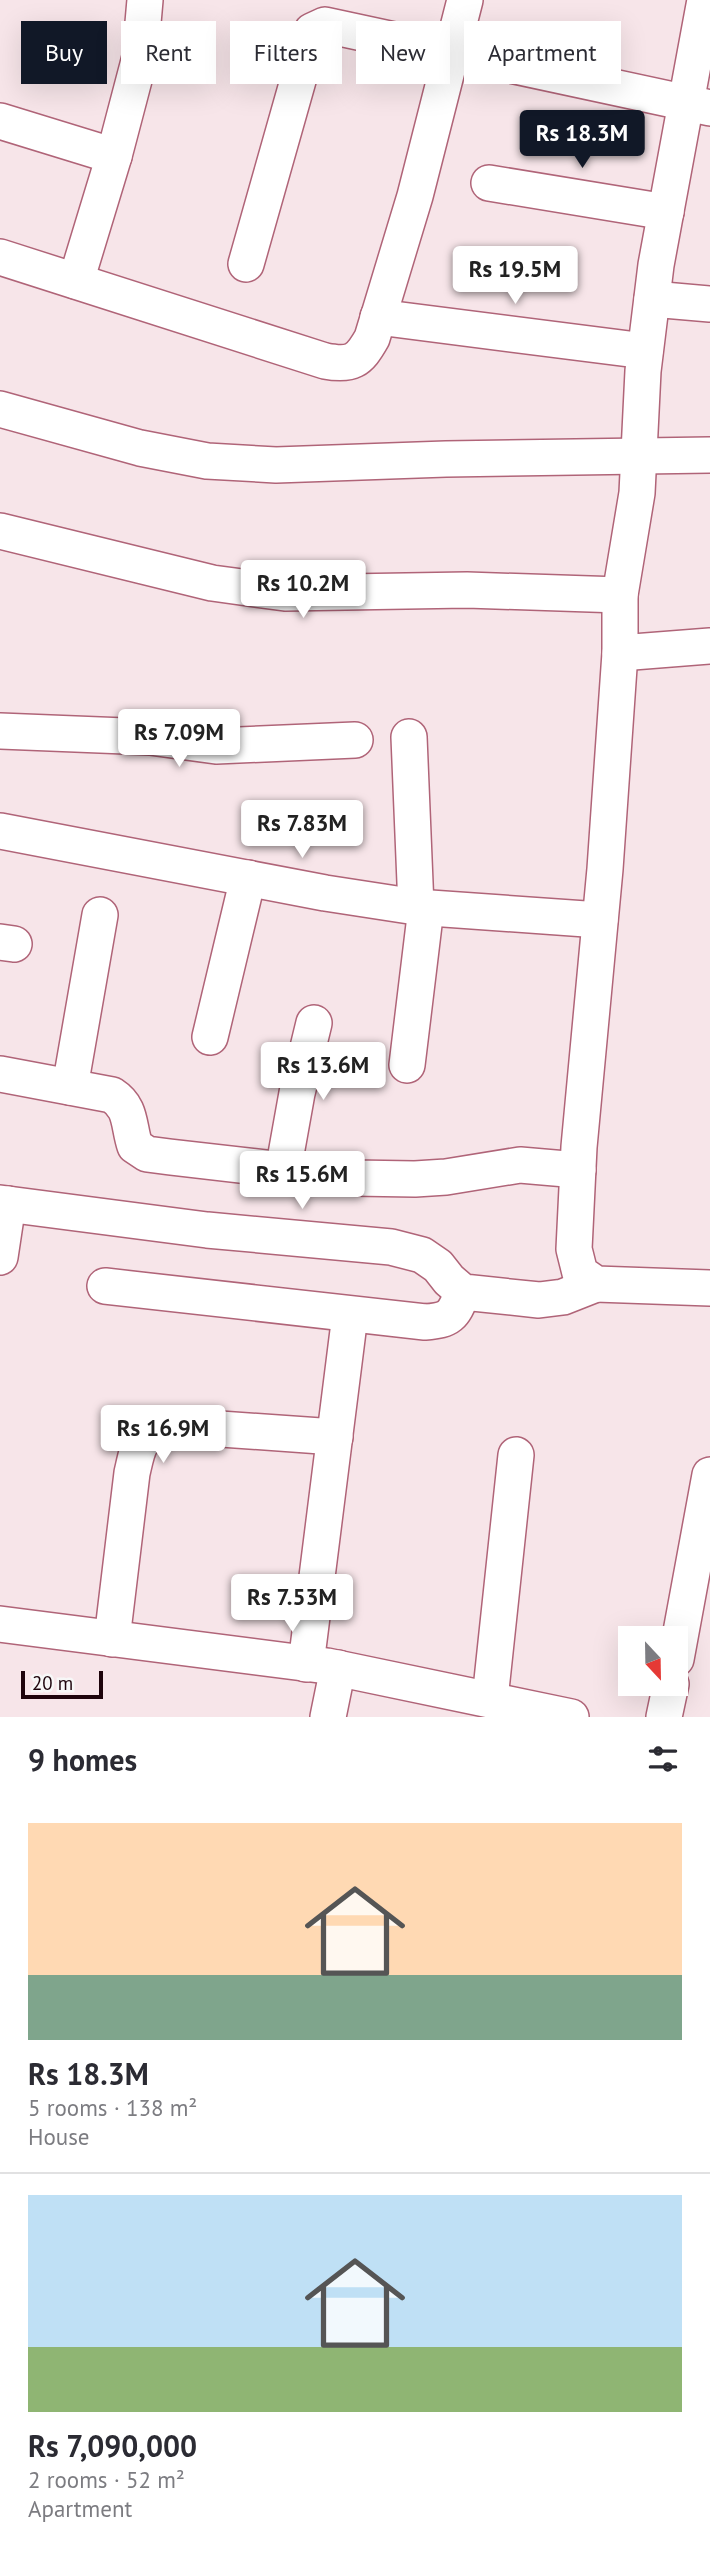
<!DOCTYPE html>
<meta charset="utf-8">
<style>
:root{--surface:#fff;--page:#f7f7f7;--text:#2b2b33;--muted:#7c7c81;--line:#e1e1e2;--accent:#111827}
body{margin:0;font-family:"PT Sans",sans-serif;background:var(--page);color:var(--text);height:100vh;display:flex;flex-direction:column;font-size:26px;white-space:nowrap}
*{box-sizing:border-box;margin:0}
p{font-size:23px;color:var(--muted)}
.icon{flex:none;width:38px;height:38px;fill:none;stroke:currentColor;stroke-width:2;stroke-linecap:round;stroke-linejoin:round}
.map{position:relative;height:1717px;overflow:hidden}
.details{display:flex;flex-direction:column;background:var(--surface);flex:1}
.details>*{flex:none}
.guide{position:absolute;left:21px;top:21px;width:668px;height:63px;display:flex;gap:14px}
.needle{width:46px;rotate:158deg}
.fabs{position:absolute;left:618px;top:1626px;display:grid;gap:14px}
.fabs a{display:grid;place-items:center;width:70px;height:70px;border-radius:0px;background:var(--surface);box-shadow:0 7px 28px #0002;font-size:35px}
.scale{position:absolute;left:21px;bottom:18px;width:82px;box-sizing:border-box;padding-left:7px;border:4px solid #1e040c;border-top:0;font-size:19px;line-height:24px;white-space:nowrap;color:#1e040c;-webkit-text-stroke:5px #f7f7f7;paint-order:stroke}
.price{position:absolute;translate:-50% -60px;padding:0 16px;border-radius:7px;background:#fff;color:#222;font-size:23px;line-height:46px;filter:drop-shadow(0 2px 4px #0008)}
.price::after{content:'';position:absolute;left:50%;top:42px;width:21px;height:16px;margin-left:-10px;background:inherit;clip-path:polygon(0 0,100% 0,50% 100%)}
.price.selected{background:var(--accent);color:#fff}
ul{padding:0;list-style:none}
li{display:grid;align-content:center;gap:14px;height:371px;padding:0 28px}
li+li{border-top:2px solid var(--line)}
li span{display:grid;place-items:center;height:217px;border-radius:0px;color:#555}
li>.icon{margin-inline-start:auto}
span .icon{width:126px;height:126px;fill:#fffc;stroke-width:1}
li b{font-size:30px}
h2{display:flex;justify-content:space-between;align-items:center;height:84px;padding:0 28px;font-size:30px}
.pill{padding:0 24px;border-radius:0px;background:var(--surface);box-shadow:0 7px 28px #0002;font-size:24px;line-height:63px}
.pill.selected{background:var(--accent);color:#fff}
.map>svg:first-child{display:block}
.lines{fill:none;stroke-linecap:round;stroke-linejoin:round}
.minor-casing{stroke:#b06478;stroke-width:38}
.minor{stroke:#fff;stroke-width:35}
</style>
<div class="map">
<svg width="710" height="1717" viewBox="0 0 710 1717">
<rect width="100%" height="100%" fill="#f7e5e9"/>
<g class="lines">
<g class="minor-casing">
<g id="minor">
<polyline points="705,0 656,265 643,371 637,493 620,595 620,653 605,869 579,1147 574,1249 580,1273 596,1284 710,1288"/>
<polyline points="0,121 114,156"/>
<polyline points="489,183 666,212"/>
<path d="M0,257L325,361C352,366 359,361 372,338L415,196L465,0"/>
<polyline points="246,264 312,31 325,25 710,108"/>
<polyline points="76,281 114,156 140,57 145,0"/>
<polyline points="652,299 710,304"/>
<polyline points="378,317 645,351"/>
<polyline points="0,409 140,448 207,461 276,465 446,459 710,455"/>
<polyline points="0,531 212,583 285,593 467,590 620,595"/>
<polyline points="620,653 710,646"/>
<polyline points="0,731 150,737 216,746 355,740"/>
<polyline points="409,737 416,907"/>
<polyline points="0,831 325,893 416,907 600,920"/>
<polyline points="0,942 14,944"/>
<polyline points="210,1037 248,878"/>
<polyline points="407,1065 426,908"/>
<path d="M0,1074L112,1095C132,1108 128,1125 135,1146L147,1154L170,1157L353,1178L415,1179L446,1177L520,1165L578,1170"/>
<polyline points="70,1087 100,915"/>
<polyline points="283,1171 297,1093 314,1023"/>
<polyline points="0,1203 207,1230 391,1247 422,1255 438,1266 449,1280 463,1292 539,1300 563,1297 596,1284"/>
<polyline points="0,1257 8,1204"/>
<path d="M105,1286L425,1322C452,1320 453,1315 463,1292"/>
<polyline points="0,1624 327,1666 571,1717"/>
<path d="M112,1639L132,1473C138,1447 138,1438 164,1425L335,1437"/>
<polyline points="676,1659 710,1475"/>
<polyline points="306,1664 350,1315"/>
<polyline points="490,1699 516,1455"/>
<polyline points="328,1717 338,1668"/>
<polyline points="664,1717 671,1684"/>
</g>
</g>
<use href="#minor" class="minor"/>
</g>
</svg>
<div class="fabs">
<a><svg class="needle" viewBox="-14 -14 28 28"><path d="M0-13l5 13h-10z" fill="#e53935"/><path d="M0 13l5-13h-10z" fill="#7c7c81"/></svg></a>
</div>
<div class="scale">20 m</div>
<b class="price selected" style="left:582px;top:170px">Rs 18.3M</b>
<b class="price" style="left:515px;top:306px">Rs 19.5M</b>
<b class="price" style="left:303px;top:620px">Rs 10.2M</b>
<b class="price" style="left:179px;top:769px">Rs 7.09M</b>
<b class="price" style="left:302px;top:860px">Rs 7.83M</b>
<b class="price" style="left:323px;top:1102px">Rs 13.6M</b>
<b class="price" style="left:302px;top:1211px">Rs 15.6M</b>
<b class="price" style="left:163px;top:1465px">Rs 16.9M</b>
<b class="price" style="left:292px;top:1634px">Rs 7.53M</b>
<div class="guide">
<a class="pill selected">Buy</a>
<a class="pill">Rent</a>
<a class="pill">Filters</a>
<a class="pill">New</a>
<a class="pill">Apartment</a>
</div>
</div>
<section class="details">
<h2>9 homes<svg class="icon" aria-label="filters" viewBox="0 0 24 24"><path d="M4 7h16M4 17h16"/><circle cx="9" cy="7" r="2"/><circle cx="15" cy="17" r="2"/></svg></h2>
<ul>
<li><span style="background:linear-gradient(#ffd9b3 70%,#7fa58c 0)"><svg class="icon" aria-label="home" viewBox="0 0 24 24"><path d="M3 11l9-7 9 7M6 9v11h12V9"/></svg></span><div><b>Rs 18.3M</b><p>5 rooms · 138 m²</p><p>House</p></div></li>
<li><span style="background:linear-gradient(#bfe0f5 70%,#8fb573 0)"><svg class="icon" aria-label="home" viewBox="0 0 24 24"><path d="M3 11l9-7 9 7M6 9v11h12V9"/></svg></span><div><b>Rs 7,090,000</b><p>2 rooms · 52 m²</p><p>Apartment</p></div></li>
</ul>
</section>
